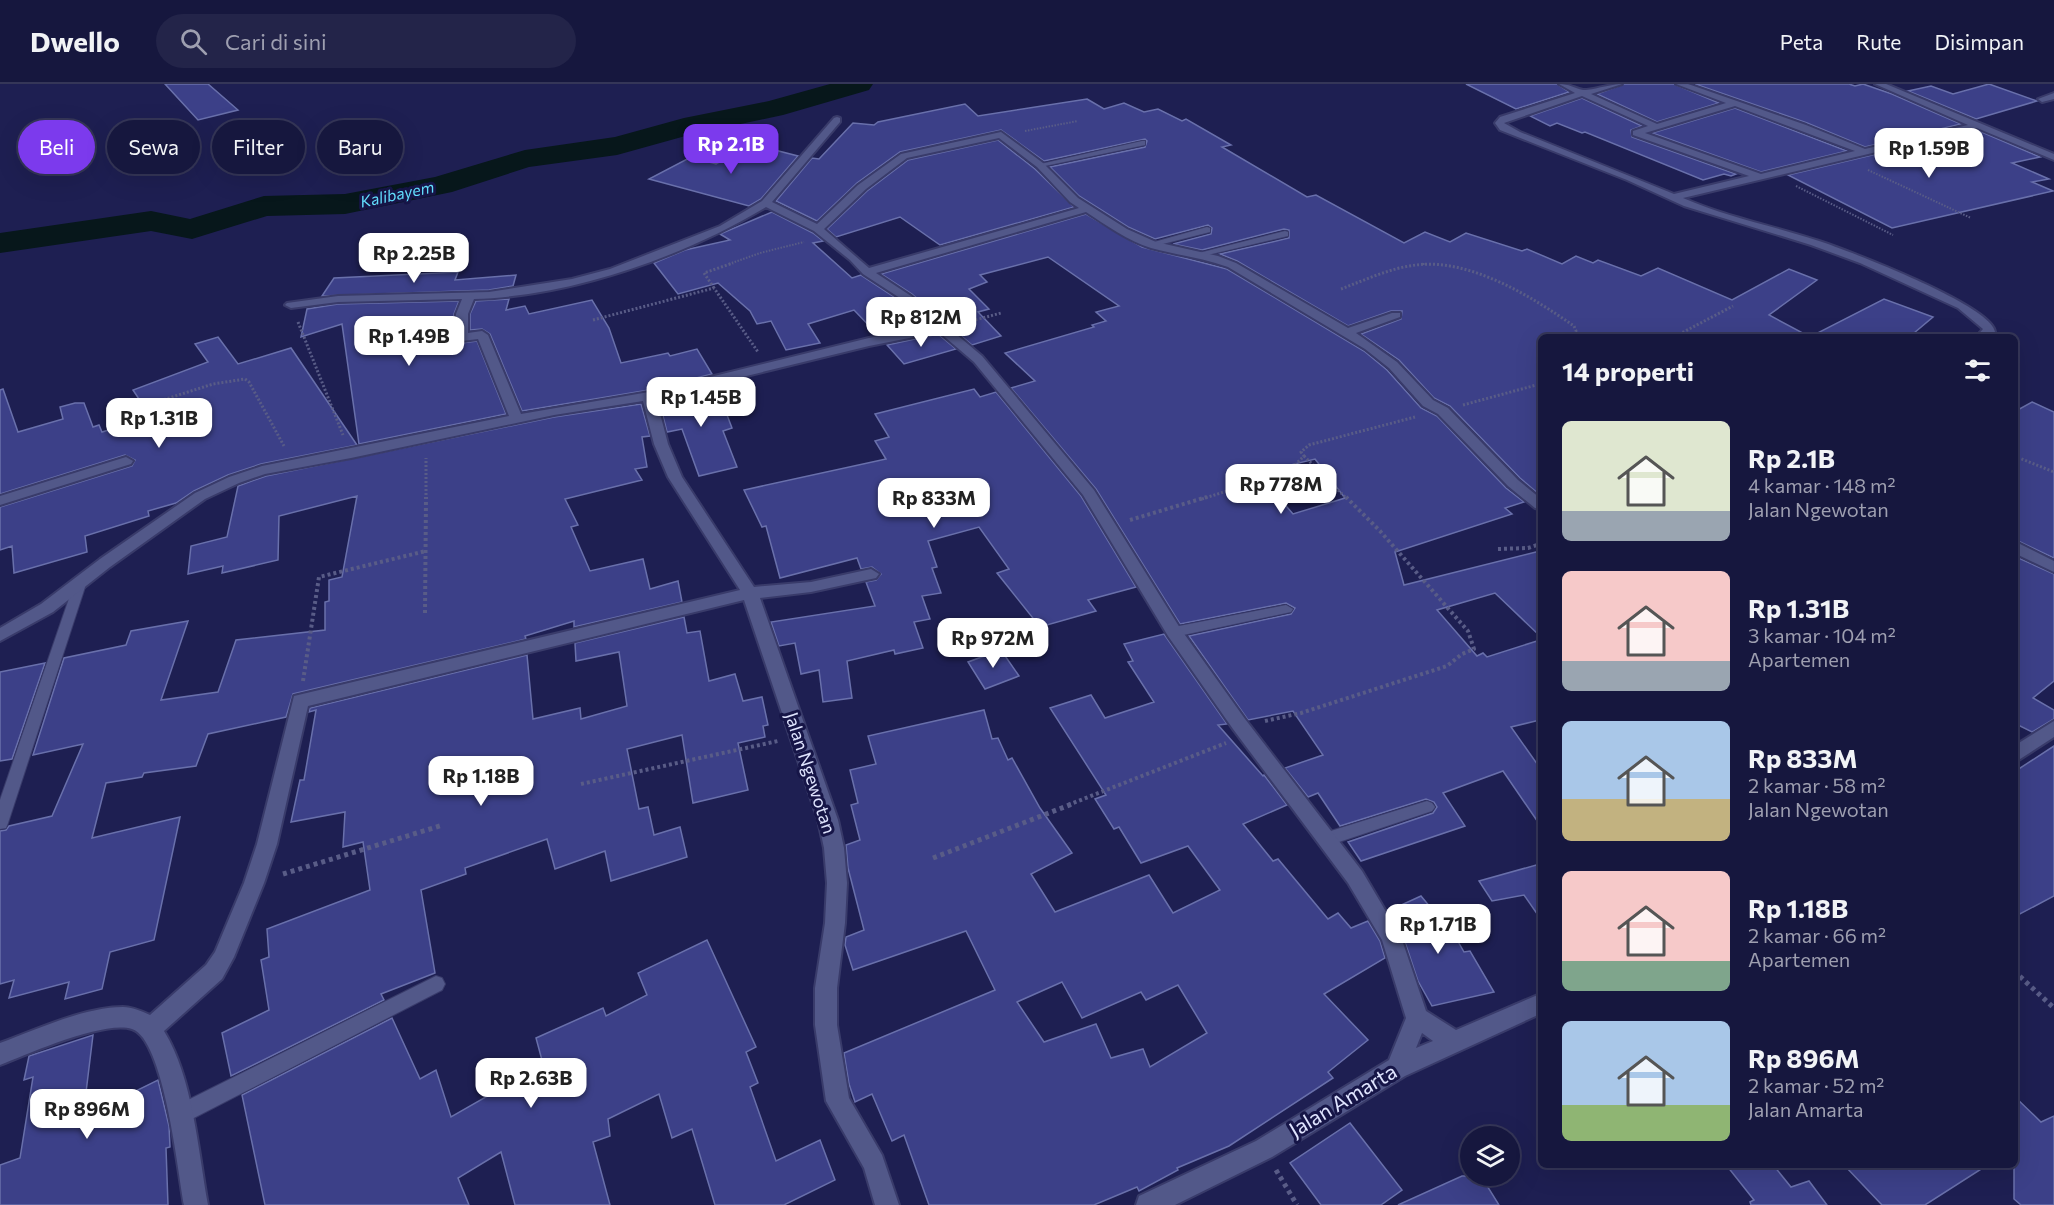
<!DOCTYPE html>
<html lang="id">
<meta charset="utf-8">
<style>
:root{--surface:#16173e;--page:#232449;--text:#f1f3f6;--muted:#9e9fb0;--line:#353658;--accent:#7c3aed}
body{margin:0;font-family:Commissioner,sans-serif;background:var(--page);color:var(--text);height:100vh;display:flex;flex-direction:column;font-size:22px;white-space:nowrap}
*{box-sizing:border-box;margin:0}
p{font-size:20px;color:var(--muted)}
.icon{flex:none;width:33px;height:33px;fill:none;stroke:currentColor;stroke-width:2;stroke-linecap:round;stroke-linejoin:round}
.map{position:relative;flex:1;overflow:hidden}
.sheet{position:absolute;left:1538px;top:250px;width:480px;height:834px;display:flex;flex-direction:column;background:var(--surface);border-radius:9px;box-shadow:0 6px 24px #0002,0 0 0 2px var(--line)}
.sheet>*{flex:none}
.guide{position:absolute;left:18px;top:36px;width:570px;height:54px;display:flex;gap:12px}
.fabs{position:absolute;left:1460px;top:1042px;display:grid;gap:12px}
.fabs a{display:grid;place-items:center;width:60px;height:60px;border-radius:50%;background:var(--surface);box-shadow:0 6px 24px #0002,0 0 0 2px var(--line);font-size:30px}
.price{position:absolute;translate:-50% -51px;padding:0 14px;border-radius:12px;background:#fff;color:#222;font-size:20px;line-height:39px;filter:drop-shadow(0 2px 3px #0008)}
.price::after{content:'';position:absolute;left:50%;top:36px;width:18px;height:14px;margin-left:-9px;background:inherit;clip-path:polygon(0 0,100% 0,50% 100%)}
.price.on{background:var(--accent);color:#fff}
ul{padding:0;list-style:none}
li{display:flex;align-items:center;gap:18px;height:150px;padding:0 24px}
li span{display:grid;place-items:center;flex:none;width:168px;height:120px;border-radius:9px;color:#555}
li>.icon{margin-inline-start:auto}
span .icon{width:72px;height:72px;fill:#fffc;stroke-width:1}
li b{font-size:26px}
h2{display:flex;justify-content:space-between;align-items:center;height:72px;padding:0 24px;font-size:26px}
.pill{padding:0 21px;border-radius:27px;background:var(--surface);box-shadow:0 6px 24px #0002,0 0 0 2px var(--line);font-size:21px;line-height:54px}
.pill.on{background:var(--accent);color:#fff}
header{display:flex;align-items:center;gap:36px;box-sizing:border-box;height:84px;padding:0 30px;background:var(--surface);border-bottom:2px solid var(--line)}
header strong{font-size:28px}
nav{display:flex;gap:33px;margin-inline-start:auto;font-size:21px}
.search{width:420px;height:54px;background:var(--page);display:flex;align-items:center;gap:15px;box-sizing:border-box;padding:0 21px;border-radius:33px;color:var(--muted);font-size:22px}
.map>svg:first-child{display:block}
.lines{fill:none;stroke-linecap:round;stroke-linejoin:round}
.river{fill:#07171b;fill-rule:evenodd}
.building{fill:#3c4088;stroke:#6970ab;stroke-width:1.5;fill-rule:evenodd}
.service-casing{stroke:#393b6a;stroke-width:2}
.minor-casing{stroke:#393b6a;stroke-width:4}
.path-far3{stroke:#595c87;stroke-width:2;stroke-dasharray:1.5 1.5;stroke-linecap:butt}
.path-far2{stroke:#595c87;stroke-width:3;stroke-dasharray:2 2;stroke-linecap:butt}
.path-far1{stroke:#595c87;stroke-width:4;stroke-dasharray:3 3;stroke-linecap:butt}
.path{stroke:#595c87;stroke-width:5;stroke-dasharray:4 4;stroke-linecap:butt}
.service{fill:#525889;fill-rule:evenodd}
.minor{fill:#525889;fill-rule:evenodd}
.labels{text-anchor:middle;stroke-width:6;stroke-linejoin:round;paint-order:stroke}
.far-water-label{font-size:16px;font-style:italic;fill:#62defd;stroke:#161547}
.street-label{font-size:18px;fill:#dfe4fe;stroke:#161547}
.near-street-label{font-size:21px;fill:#dfe4fe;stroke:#161547}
</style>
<header>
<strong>Dwello</strong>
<div class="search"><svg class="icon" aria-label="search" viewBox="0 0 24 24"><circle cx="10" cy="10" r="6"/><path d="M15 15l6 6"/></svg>Cari di sini</div>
<nav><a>Peta</a><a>Rute</a><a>Disimpan</a></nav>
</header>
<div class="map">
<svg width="2054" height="1121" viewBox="0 0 2054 1121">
<rect width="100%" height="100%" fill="#1e1f52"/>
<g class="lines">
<polygon class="river" points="830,0 873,0 869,6 783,31 689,51 617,71 529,83 452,108 345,130 267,132 192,155 151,147 0,169 0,149 151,127 190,135 264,112 345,110 435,93 525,66 615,53 684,34 769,17"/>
</g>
<g class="building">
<polygon points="165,0 208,0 238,26 198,36"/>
<polygon points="1466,0 1557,0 1569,8 1516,25"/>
<polygon points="1624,0 1674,0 1719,19 1657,38 1597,10"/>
<polygon points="1695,0 1849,0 1855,2 1863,0 1892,10 1961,40 1865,63 1807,39"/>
<polygon points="1989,0 2037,17 1976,35 1908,7 1931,2 1953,10"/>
<polygon points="1582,14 1642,42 1631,46 1632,53 1736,90 1731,92 1724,90 1703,96 1585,48 1582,49 1557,39 1550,42 1530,32"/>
<polygon points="1087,15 1104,25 1124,19 1144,28 1158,25 1182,37 1186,35 1231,61 1222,63 1307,113 1316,111 1404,159 1425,148 1450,158 1466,149 1522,167 1527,165 1562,180 1576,172 1593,179 1598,176 1641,192 1658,184 1732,216 1789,185 1817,196 1769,231 1810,253 1884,215 1933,233 1908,254 1540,254 1540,411 1520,394 1450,322 1434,314 1399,276 1361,250 1401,235 1402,227 1391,227 1348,242 1237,177 1220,170 1289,154 1289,146 1284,145 1202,166 1173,160 1211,150 1212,144 1208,141 1155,155 1128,143 1079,112 1050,83 1145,63 1147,57 1145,55 1044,77 1001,46 900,68 857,99 817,137 776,117 812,74 819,75 853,39 874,41 878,38 965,20 978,32"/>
<polygon points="1735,24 1847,67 1761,88 1652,49"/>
<polygon points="1977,46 2040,73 2012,79 2049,95 2032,98 2053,107 1892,144 1788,91"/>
<polygon points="998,56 1035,85 1074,123 940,161 900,133 836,153 827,145 867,107 908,76"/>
<polygon points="763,63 798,72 761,115 749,122 649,95 691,73 716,80 744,64 756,67"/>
<polygon points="772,128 813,149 823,157 813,159 852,194 861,191 902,218 928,241 877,250 854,226 808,240 820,259 786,266 771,237 757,240 750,227 718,199 678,210 654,179 685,166 730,156 720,150"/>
<path d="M1086,130L1142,163L1227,185L1364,267L1387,286L1421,324L1437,332L1506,404L1524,418L1505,424L1512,430L1395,468L1404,501L1540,467V552L1495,509L1437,526L1477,572L1483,569L1487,573L1540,556V636L1511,643L1540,684V741L1503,687L1443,709L1465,742L1361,777L1348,758L1433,729L1437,723L1434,718L1426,715L1340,742L1318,709L1308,713L1285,684L1323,671L1293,627L1248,636L1189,552L1291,530L1295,524L1286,519L1180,540L1096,405L1011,304L1035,297L1005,269L1094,243L1092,241L1106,237L1096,228L1119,222L1048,173L980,191L987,198L969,205L989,225L978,228L1001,252L972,261L912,210L881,190ZM1315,375L1345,414L1293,430L1258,389Z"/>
<polygon points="458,188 455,196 516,191 513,202 489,206 322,212 334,194"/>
<polygon points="509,215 506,226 525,222 529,230 592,216 609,244 621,279 668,269 670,272 697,265 712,290 649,306 522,327 490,250 482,245 470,246 470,230 476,217"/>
<polygon points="459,217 454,230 454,253 462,259 477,257 506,330 359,360 342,240 301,253 307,225 338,220"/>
<polygon points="938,250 956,265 904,280 887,261"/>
<polygon points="218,253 238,280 291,264 357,361 261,380 228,391 194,407 176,419 148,427 149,432 85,452 87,468 14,489 12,462 0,466 0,423 132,382 135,376 125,371 0,410 0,306 3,305 18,348 63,335 60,323 75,319 84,319 93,343 99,341 102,348 151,333 133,306 208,278 195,260"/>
<polygon points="716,302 732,344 723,347 737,383 699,392 682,345 667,348 659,316"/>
<polygon points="974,305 980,313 996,308 1081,412 1136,503 1088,516 1096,527 1040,543 997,489 1009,485 979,443 928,457 937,483 932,484 941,509 922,512 930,535 914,538 923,564 895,570 894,566 847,577 852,614 823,618 819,586 801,590 795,559 779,562 771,538 875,522 866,498 876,496 881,490 872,483 861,485 857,474 780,494 766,442 762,443 744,406 886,375 875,357 889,353 875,330"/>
<polygon points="2032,318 2054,328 2054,474 2014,455 2014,328"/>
<polygon points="641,320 650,352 642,353 647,383 635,385 642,396 565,415 578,441 571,443 590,487 643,475 650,505 678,497 682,518 574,543 574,537 525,552 526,555 293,610 286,633 208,650 196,682 144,689 142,693 106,699 92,754 180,733 154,856 110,868 102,905 65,915 69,898 9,914 14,896 0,900 0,747 6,746 9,742 52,732 83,660 33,671 64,574 126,561 131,547 188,537 161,616 218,608 236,556 325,546 325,518 329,517 329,496 342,493 357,412 279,432 278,476 222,489 223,482 188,490 191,462 227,453 238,402 266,392 554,333"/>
<polygon points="2014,472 2054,490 2054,597 2033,614 2054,626 2054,635 2032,648 2014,639"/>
<polygon points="684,533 687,549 700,547 709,597 735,590 743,617 762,613 768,641 763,642 765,653 738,659 748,706 693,719 682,651 627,665 639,725 648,723 654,751 680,743 687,773 611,797 605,767 555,785 547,755 465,784 466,790 421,806 435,889 381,910 384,916 231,992 222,949 269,926 261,876 269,873 267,845 370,806 363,758 343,763 345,728 291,738 300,696 304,696 316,626 309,628 310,624 527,571 533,635 580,624 581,635 627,622 619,568 576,577 575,559"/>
<path d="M1164,550L1227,640L1218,641L1263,692L1264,691L1287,721L1243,740L1273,777L1278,775L1328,835L1338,829L1351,844L1368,837L1380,857L1385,874L1324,910L1368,956L1328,988L1333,994L1229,1062L1177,1084L1178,1086L1139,1107L1137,1103L1094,1121H929L904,1051L892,1057L872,1010L855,1018L849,1000L844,969L995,906L966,847L853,886L845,861L846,853L864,846L848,784L846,761L860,756L851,721L858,719L850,686L876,680L868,652L984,626L992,655L998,654L1008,676L1012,674L1040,724L1072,769L1031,790L1055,828L1149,791L1173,829L1220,806L1188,762L1141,779L1119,743L1114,745L1095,715L1106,711L1050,624L1091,611L1105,634L1154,618L1128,578L1133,577L1124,560ZM1062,898L1082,934L1141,908L1146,916L1178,901L1207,949L1150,983L1143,965L1111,974L1096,940L1044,958L1017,918Z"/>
<polygon points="1001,566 1019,592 985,605 968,578"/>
<polygon points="45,579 12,675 0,677 0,588"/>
<polygon points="2054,662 2054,812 2014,833 2014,688"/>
<polygon points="1540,780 1540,834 1524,811 1492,817 1479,797"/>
<polygon points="1421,812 1445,841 1448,840 1464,868 1470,867 1494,908 1432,922 1418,897 1403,852 1388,827"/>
<polygon points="707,856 756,963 746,968 758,999 750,1003 776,1077 820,1056 835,1096 784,1121 715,1121 692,1045 672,1054 659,1010 608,1035 610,1052 593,1058 610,1121 515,1121 501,1068 458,1094 469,1121 265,1121 242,1011 392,934 420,995 436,986 451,1033 543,980 536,954 603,924 606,932 647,911 638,889"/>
<polygon points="93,951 83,1033 158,996 169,1042 170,1063 166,1064 168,1121 0,1121 0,1081 20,1074 33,993 24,996 29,972"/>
<polygon points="2014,1012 2041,1038 2054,1032 2054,1121 2021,1121 2014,1115"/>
<polygon points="1350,1039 1402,1106 1381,1121 1321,1121 1290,1079"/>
<polygon points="1727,1082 1774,1082 1791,1103 1809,1097 1827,1121 1751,1121 1750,1118 1754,1116"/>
<polygon points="1845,1082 1986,1082 1925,1121 1882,1121"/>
<polygon points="1462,1092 1481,1092 1499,1121 1398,1121"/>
</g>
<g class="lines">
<g class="service-casing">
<g id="service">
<polygon points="1142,57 1145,57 1145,61 1040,83 1036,81"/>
<polygon points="1207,143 1210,144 1210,148 1151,163 1147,160"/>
<polygon points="1285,147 1288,148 1288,152 1199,173 1195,170"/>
<polygon points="80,496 86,500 8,739 6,744 0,745 0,716 74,500"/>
<polygon points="1286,521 1293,525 1291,528 1174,553 1167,548 1174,543"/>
<polygon points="1427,717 1432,719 1435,723 1432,727 1327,762 1321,760 1319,755 1321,750"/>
<polygon points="436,892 442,894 445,900 442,906 186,1038 179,1041 172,1038 169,1031 172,1024"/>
</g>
</g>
<g class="minor-casing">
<g id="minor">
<path d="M1559,0C1569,0 1574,4 1583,6C1589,7 1611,0 1622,0L1591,10L1657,40L1726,19L1676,0H1688L1806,41L1865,65L1968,41L1875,0H1886L2054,70V76L1977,44L1683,114C1726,133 1774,142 1819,157C1847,166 1993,222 1995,248L1989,254H1975L1983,245L1958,224L1860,179L1811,161L1684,122L1627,96L1500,46L1495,39L1500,33L1575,9ZM1582,12L1648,42L1633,47V51L1749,92L1674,110L1520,48L1504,39ZM1735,22L1855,67L1761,90L1645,49Z"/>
<polygon points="2054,9 2054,15 2042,18 2038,15"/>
<path d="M837,33L840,34V38L772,118L817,140L858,101L901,70L1001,48L1043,79L1078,114L1127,145L1156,158L1218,172L1236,179L1348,244L1392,229H1400V233L1356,249L1397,278L1433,316L1448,324L1518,396L1540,414V425L1535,424L1508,402L1438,330L1423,322L1389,284L1365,265L1228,183C1203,174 1177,171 1151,164C1128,157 1106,141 1086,128L876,189L911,212L982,272L1094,406L1180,544L1245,635L1362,787L1401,853L1426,927L1456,946L1540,910V930L1405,992L1272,1073L1175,1121H1136L1139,1112L1256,1057L1389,976L1406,934L1382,856L1348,799L1233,645L1168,552L1083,411L974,278L939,248L869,262L656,314L668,360L682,393L754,503L811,498L871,485L879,490L876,494L811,508L760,514L838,736L844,764L847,799L845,839L837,904V941L849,1014L882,1071L899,1121H875L864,1084L826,1017L815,941V904L825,839L827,799L824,764L818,736L744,516L308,622L277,760L264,799L234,873L222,895L164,947C193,994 198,1066 208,1121H184C178,1089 164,955 132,945C104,936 28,970 0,981V959C36,946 84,923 123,923C132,923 141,927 150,931L206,881L215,868L244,799L257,760L294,612L740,506L668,393L654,360L643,317L554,331L351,374L265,390L239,399L205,415L110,483L53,528L0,557V544L41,520L100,475L195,409L229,393L262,382L509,332L478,255L462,257L456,253V230L462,215L338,218L291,224L285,221L287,219L338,212L489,208L572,195L610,185L720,142L762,117L834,34ZM999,54L1037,83L1070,118L1079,124L869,184L824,145L866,105L907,74ZM766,123L814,147L850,176L863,190L903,216L933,242L869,254L649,308L521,330L488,251L482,247L468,249V230L474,215C572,212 683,173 766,123ZM1422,949L1433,957L1416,964Z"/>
<polygon points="126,373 133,377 131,380 0,421 0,412"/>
<polygon points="2014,457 2054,477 2054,488 2014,469"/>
<polygon points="2054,637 2054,653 2014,679 2014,662"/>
</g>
</g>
<g class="path-far3">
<polyline points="1025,47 1078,37"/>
<polyline points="1868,86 1971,134"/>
<polyline points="1796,102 1893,151"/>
<polyline points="729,180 760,169 804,158"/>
<polyline points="1423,180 1427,180"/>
</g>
<g class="path-far2">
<polyline points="714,204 704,189 733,179"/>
<path d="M1341,205C1365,196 1390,184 1416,181C1470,174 1532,213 1574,242L1576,247L1572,254"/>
<polyline points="593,236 714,204 758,268"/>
<polyline points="298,238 343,351"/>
<polyline points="964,239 1001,229"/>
<polyline points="1672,254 1733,222"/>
<polyline points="1463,321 1540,300"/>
<polyline points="122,329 213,300 245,295 249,298 284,362"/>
<polyline points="1304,372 1347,415"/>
<polyline points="2014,372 2054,388"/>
<polyline points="426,415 426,374"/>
<polyline points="1202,415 1289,387 1304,372 1301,368 1309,361 1415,333"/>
</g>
<g class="path-far1">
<polyline points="1130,436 1207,413"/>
<polyline points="1498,465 1528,464 1540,460"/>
<polyline points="425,529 426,413"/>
<polyline points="303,597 319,493 426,467"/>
<polyline points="1265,637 1301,629 1447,582 1462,570 1474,565 1468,547 1380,447 1346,413"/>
<polyline points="581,700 778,657"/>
<polyline points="1068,721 1226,659"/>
</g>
<g class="path">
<polyline points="933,774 1072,720"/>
<polyline points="283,790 443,741"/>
<polyline points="2014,887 2054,924"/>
<polyline points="1276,1086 1297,1121"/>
</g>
<use href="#service" class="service"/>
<use href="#minor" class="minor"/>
</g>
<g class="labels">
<g class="far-water-label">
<text transform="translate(397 110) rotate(-12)" y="6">Kalibayem</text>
</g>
<g class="street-label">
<text transform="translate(810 689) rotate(72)" y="6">Jalan Ngewotan</text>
</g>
<g class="near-street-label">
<text transform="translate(1343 1017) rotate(-31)" y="7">Jalan Amarta</text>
</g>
</g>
</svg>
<div class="fabs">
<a><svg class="icon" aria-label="layers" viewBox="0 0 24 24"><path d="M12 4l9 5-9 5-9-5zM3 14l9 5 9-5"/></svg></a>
</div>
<b class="price on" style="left:731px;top:91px">Rp 2.1B</b>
<b class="price" style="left:1929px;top:95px">Rp 1.59B</b>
<b class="price" style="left:414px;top:200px">Rp 2.25B</b>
<b class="price" style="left:921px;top:264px">Rp 812M</b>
<b class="price" style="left:409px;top:283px">Rp 1.49B</b>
<b class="price" style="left:701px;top:344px">Rp 1.45B</b>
<b class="price" style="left:159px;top:365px">Rp 1.31B</b>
<b class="price" style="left:1281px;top:431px">Rp 778M</b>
<b class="price" style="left:934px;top:445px">Rp 833M</b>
<b class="price" style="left:993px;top:585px">Rp 972M</b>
<b class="price" style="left:481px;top:723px">Rp 1.18B</b>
<b class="price" style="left:1438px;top:871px">Rp 1.71B</b>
<b class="price" style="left:531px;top:1025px">Rp 2.63B</b>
<b class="price" style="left:87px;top:1056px">Rp 896M</b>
<div class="guide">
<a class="pill on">Beli</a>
<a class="pill">Sewa</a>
<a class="pill">Filter</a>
<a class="pill">Baru</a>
</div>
<section class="sheet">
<h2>14 properti<svg class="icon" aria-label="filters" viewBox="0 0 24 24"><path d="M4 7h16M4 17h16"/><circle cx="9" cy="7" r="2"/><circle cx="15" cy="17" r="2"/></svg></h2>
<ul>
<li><span style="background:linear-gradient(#dfe7d0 75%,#9aa5b1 0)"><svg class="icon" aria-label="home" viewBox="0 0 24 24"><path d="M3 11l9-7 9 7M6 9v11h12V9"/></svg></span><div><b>Rp 2.1B</b><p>4 kamar · 148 m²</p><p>Jalan Ngewotan</p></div></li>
<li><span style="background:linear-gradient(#f6c9c9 75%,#9aa5b1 0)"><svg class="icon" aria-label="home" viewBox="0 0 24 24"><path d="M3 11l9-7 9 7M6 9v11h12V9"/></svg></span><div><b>Rp 1.31B</b><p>3 kamar · 104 m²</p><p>Apartemen</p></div></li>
<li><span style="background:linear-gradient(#a9c7e8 65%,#c2b280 0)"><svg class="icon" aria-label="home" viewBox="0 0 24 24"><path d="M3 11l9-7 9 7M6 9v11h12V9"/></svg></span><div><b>Rp 833M</b><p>2 kamar · 58 m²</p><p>Jalan Ngewotan</p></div></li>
<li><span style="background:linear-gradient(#f6c9c9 75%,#7fa58c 0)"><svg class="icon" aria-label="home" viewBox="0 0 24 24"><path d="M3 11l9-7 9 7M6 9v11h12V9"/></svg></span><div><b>Rp 1.18B</b><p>2 kamar · 66 m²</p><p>Apartemen</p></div></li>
<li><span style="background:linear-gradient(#a9c7e8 70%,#8fb573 0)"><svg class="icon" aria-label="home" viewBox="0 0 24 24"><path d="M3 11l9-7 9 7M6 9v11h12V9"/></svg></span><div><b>Rp 896M</b><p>2 kamar · 52 m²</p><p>Jalan Amarta</p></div></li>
</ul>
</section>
</div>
